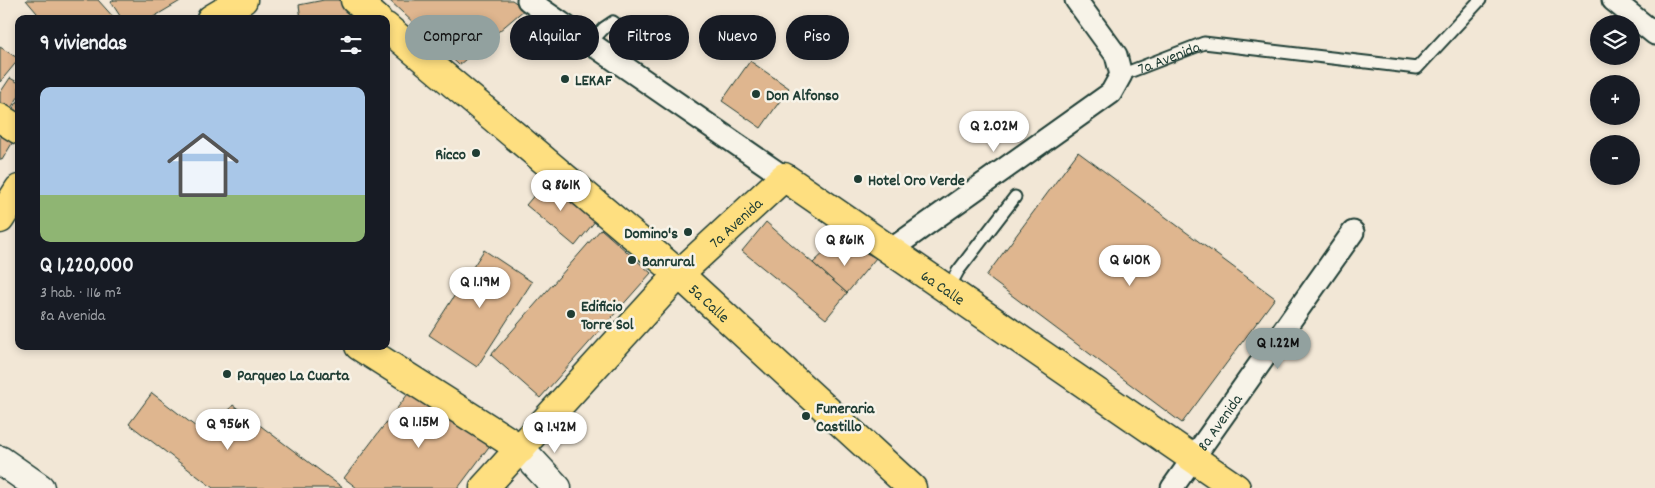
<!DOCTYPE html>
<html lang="es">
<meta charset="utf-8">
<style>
:root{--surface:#171b24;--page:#20242c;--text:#f1f3f6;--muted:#9ea1a6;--accent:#92a19f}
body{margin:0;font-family:Dekko,sans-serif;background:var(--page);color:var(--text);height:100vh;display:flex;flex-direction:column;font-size:19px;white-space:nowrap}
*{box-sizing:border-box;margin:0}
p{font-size:16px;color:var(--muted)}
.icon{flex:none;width:28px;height:28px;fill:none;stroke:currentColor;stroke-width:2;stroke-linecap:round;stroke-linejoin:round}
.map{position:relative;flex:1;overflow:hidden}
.panel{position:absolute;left:15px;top:15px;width:375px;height:335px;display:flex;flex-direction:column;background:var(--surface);border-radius:10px;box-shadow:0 2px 8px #0003}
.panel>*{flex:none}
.top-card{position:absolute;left:405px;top:15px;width:475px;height:45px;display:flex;gap:10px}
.tools{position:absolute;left:1590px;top:15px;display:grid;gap:10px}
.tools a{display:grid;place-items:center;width:50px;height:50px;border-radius:50%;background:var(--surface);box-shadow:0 2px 8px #0003;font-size:25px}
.price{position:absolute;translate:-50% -42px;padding:0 11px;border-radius:18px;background:#fff;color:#222;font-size:16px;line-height:32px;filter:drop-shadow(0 1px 2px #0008)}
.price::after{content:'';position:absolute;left:50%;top:30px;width:15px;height:11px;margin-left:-8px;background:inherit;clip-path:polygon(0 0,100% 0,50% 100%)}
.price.on{background:var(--accent);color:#111}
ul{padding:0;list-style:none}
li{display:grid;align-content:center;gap:10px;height:265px;padding:0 25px}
li span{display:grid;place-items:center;height:155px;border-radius:10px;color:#555}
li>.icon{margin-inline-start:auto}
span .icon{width:90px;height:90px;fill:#fffc;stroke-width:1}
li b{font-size:21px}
h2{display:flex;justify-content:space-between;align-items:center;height:60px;padding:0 25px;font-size:21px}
.chip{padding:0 18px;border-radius:22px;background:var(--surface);box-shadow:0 2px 8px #0003;font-size:18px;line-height:45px}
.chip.on{background:var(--accent);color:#111}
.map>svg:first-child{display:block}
.building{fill:#dfb68f;stroke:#1f3d34}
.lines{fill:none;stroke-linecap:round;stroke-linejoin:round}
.service-casing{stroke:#1f3d34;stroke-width:15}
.minor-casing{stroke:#1f3d34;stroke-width:25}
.secondary-casing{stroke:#1f3d34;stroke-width:31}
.primary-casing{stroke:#1f3d34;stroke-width:31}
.service{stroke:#f7f3e8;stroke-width:11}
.minor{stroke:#f7f3e8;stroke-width:21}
.secondary{stroke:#f7f3e8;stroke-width:28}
.primary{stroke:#fedf80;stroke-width:28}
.poi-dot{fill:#1f3d34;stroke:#f7f3e8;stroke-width:2}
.labels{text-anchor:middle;stroke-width:5;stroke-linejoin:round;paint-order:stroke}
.street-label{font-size:16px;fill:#1f3d34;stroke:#f7f3e8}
.poi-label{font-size:16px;font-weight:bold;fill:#1f3d34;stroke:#f7f3e8;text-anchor:start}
</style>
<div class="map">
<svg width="1655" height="488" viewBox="0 0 1655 488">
<rect width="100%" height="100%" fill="#f2e7d6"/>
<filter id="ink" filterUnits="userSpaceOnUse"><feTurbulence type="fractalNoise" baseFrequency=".02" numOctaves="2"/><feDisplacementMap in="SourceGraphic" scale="10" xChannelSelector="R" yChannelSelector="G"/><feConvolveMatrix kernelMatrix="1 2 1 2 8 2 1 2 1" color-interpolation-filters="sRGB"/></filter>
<g filter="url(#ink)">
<g class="building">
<polygon points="26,0 98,0 115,19 42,19"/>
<polygon points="114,0 182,0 150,19 122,19 111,2"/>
<polygon points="324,0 347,0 368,19 301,19 299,5"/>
<polygon points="389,0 512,0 525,9 459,65"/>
<polygon points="0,47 19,59 0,82"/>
<polygon points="750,61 789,88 761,128 722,101"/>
<polygon points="10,78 19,83 19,96 9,111 0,105 0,93"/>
<polygon points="19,100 19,118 10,112"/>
<polygon points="0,131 14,140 2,160 0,159"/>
<polygon points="1078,152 1275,298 1182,423 986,276"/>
<polygon points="548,179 596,220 575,246 526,205"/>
<polygon points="766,222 847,293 826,319 742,251"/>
<polygon points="601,229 651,273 540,398 491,355"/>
<polygon points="853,246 876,258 847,293 813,263 829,248 843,259"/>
<polygon points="484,250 532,282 477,367 429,335"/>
<polygon points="414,386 491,444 458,488 357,488 344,478"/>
<polygon points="152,393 209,437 233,405 343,488 213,488 129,424"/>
</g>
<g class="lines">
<g class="service-casing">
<g id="service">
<polyline points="590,43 604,28 613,22 621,29 622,41 609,56"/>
<path id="s1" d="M1121,75L1204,43L1417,68L1480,0"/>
<polyline points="947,291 958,271 1015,197"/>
</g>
</g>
<g class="minor-casing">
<g id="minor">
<polyline points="528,0 784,177"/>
<polyline points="1613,0 1655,34"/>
<polyline points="889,251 1111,93 1121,75 1116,55 1076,0"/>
<path id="s2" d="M1172,488L1353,232"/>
</g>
</g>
<g class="secondary-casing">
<g id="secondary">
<polyline points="521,449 557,488"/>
<polyline points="0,460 40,488"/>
</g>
</g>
<g class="primary-casing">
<g id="primary">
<polyline points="355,0 377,19"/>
<polyline points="211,19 243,0"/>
<path id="s3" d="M386,27L679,274L912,488"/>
<polyline points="0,118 19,130"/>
<polyline points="0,219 19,189"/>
<polyline points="359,346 521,449"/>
<path id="s4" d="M484,488L679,274L784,177L1236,488"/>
</g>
</g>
<use href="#service" class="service"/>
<use href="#minor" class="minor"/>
<use href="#secondary" class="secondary"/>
<use href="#primary" class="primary"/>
</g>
</g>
<g class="poi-dot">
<circle cx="565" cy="79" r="5"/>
<circle cx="756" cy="94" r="5"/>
<circle cx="476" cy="153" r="5"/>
<circle cx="858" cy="179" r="5"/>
<circle cx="688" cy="232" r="5"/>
<circle cx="632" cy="260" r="5"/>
<circle cx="571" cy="314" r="5"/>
<circle cx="227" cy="374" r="5"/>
<circle cx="806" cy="416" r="5"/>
</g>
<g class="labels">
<g class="street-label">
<text dy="6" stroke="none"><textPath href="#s1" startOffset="51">7a Avenida</textPath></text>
<text dy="6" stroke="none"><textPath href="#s4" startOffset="366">7a Avenida</textPath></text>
<text dy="6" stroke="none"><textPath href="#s4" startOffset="626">6a Calle</textPath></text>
<text dy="6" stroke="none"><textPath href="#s3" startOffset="425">5a Calle</textPath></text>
<text dy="6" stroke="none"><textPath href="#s2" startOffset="81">8a Avenida</textPath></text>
</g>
<g class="poi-label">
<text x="575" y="85">LEKAF</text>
<text x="766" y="100">Don Alfonso</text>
<text x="466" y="159" text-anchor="end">Ricco</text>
<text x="868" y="185">Hotel Oro Verde</text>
<text x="678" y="238" text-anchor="end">Domino's</text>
<text x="642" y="266">Banrural</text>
<text x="581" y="311">Edificio<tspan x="581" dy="18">Torre Sol</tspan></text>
<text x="237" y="380">Parqueo La Cuarta</text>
<text x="816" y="413">Funeraria<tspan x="816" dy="18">Castillo</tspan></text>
</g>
</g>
</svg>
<div class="tools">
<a><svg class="icon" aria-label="layers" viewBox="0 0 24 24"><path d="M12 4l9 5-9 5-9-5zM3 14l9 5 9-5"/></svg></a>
<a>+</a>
<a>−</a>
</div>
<b class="price" style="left:994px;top:153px">Q 2.02M</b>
<b class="price" style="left:561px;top:212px">Q 861K</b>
<b class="price" style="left:845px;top:267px">Q 861K</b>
<b class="price" style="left:1130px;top:287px">Q 610K</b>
<b class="price" style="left:480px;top:309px">Q 1.19M</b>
<b class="price on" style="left:1278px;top:370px">Q 1.22M</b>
<b class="price" style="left:419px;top:449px">Q 1.15M</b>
<b class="price" style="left:228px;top:451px">Q 956K</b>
<b class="price" style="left:555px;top:454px">Q 1.42M</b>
<div class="top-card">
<a class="chip on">Comprar</a>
<a class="chip">Alquilar</a>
<a class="chip">Filtros</a>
<a class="chip">Nuevo</a>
<a class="chip">Piso</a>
</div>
<section class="panel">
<h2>9 viviendas<svg class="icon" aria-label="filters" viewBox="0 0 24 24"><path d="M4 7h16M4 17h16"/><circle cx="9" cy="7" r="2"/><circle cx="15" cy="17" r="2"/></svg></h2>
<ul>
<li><span style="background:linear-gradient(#a9c7e8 70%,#8fb573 0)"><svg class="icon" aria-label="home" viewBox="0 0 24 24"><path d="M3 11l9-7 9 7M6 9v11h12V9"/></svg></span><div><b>Q 1,220,000</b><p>3 hab. · 116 m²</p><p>8a Avenida</p></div></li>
</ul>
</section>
</div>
